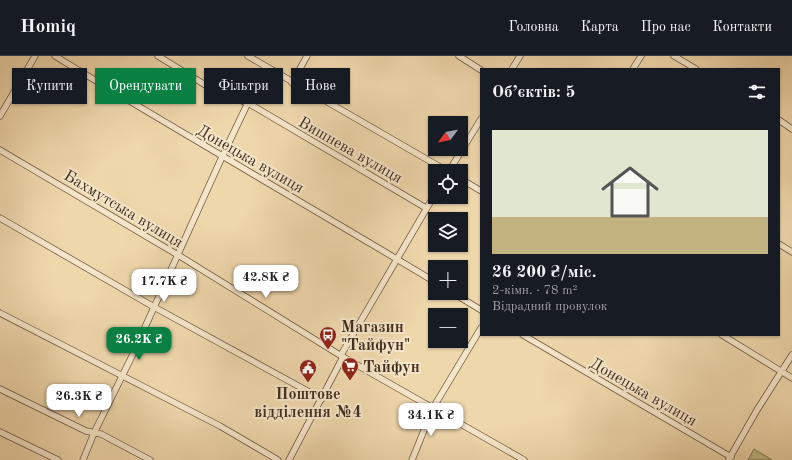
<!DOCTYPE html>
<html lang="uk">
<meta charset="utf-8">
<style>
:root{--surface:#171b24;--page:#242831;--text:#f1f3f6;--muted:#9ea1a6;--line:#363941;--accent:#0b8043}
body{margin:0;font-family:"Old Standard TT",serif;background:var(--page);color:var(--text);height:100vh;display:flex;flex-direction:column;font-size:15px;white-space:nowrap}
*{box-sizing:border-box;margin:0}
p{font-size:13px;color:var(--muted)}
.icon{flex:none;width:22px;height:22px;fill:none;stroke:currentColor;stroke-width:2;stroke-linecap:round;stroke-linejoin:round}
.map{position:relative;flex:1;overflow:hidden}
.sheet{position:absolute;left:480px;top:12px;width:300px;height:268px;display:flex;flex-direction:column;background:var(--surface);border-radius:0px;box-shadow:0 1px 3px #0004}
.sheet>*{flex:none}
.guide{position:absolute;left:12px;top:12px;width:380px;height:36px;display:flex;gap:8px}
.needle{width:26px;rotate:238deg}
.controls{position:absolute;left:428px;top:60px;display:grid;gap:8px}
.controls a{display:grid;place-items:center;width:40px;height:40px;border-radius:0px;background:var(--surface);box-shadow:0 1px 3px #0004;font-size:20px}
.price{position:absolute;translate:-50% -34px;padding:0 9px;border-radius:8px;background:#fff;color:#222;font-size:13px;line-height:26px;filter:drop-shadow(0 1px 2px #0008)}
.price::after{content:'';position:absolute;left:50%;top:24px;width:12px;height:9px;margin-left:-6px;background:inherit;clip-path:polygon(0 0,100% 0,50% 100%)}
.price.selected{background:var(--accent);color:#fff}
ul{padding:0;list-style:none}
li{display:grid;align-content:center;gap:8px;height:212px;padding:0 12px}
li+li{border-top:1px solid var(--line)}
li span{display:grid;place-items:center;height:124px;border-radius:0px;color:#555}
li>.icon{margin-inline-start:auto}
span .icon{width:72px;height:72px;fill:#fffc;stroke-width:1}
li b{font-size:17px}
h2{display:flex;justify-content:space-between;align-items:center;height:48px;padding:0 12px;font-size:17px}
.tag{padding:0 14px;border-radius:0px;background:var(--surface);box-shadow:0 1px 3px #0004;font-size:14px;line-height:36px}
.tag.selected{background:var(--accent);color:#fff}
header{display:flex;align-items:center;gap:24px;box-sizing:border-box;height:56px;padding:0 20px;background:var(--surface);border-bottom:1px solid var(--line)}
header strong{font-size:19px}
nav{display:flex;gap:22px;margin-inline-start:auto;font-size:14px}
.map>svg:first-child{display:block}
.green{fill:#c0bc85;stroke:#817452}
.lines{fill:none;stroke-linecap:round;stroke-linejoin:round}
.minor-casing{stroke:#6d5842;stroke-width:7}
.minor{stroke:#f5e5c9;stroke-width:5.5}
.labels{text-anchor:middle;stroke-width:4;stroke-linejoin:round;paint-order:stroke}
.street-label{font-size:16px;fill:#422d1e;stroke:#f5e5c9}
.poi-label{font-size:16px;font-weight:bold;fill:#422d1e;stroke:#f5e5c9;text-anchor:start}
</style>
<header>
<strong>Homiq</strong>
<nav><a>Головна</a><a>Карта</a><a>Про нас</a><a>Контакти</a></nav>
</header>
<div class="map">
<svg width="792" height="404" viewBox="0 0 792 404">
<rect width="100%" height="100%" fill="#efd7ac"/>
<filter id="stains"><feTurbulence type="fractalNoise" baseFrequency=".005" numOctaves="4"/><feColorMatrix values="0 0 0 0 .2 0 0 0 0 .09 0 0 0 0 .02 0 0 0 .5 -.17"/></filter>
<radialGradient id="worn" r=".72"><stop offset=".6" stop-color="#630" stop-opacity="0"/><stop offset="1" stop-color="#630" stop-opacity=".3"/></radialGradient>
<polygon class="green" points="754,393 772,404 748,404"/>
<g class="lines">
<g class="minor-casing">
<g id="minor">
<path d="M55,0C181,77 309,150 435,226"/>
<polyline points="158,0 220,38 248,47 426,152"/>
<polyline points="248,0 447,115"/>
<polyline points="459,0 481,14"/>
<polyline points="674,0 696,13"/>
<polyline points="512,13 520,0"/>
<polyline points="633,13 641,0"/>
<polyline points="292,27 307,0"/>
<polyline points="0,60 35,0"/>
<polyline points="779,64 792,73"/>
<polyline points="0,94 178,199 343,301 524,404"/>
<polyline points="449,115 481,63"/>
<polyline points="461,123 481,135"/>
<polyline points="0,162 154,251 322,343"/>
<polyline points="779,188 792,196"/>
<polyline points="453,237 481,254"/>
<polyline points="0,257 220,370 278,404"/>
<polyline points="523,279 731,401"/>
<polyline points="722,279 792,322"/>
<polyline points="341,299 435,138"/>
<polyline points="0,333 86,375 101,378 150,404"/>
<polyline points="0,376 58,404"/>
<polyline points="729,403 757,354 792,299"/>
<polyline points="83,404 94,377 132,300 222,101 265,11"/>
<polyline points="289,404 343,301"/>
<polyline points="412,404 433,352 481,272"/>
</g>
</g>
<use href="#minor" class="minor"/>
</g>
<defs>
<g id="bus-pin" transform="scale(0.9)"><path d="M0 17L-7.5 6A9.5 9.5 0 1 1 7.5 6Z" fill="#8f2418" stroke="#f5e5c9"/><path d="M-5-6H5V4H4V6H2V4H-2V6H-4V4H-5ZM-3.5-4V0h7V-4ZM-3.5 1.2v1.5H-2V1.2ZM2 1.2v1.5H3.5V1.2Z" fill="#fff"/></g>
<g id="supermarket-pin" transform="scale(0.9)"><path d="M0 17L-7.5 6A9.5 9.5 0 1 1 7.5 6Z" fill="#8f2418" stroke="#f5e5c9"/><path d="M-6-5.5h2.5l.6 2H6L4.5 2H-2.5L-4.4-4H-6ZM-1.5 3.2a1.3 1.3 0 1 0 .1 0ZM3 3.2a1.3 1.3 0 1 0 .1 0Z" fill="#fff"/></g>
<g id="civic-pin" transform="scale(0.9)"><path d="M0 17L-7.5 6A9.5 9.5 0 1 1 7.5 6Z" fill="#8f2418" stroke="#f5e5c9"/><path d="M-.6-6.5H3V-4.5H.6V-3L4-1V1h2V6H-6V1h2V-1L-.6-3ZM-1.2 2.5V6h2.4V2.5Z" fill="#fff"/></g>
</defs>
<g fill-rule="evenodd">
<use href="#bus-pin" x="328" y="279"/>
<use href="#supermarket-pin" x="350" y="310"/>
<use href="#civic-pin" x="308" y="312"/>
</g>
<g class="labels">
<g class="street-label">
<text transform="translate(351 93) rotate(30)" y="6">Вишнева вулиця</text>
<text transform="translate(251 102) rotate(30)" y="6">Донецька вулиця</text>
<text transform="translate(124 152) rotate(31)" y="6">Бахмутська вулиця</text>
<text transform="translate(644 335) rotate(30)" y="6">Донецька вулиця</text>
</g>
<g class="poi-label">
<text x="341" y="276">Магазин<tspan x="341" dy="18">"Тайфун"</tspan></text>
<text x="363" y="316">Тайфун</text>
<text x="308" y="343" text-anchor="middle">Поштове<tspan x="308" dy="18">відділення №4</tspan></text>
</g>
</g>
<rect width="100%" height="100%" filter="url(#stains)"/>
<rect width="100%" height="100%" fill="url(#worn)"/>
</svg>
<div class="controls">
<a><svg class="needle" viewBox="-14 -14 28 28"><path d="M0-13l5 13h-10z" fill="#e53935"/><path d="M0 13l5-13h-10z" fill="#9ea1a6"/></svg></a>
<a><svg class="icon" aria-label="locate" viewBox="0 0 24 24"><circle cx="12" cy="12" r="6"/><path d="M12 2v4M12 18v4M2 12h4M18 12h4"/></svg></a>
<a><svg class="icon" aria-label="layers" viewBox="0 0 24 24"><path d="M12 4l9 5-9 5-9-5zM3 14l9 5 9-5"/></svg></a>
<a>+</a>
<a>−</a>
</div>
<b class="price" style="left:266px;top:243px">42.8K ₴</b>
<b class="price" style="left:164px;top:247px">17.7K ₴</b>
<b class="price selected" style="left:139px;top:305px">26.2K ₴</b>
<b class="price" style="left:79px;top:362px">26.3K ₴</b>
<b class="price" style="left:431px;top:381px">34.1K ₴</b>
<div class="guide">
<a class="tag">Купити</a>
<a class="tag selected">Орендувати</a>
<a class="tag">Фільтри</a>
<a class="tag">Нове</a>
</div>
<section class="sheet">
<h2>Об’єктів: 5<svg class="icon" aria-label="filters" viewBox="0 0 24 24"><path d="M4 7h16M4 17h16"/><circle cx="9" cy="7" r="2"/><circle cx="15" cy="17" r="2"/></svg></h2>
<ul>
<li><span style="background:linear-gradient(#dfe7d0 70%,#c2b280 0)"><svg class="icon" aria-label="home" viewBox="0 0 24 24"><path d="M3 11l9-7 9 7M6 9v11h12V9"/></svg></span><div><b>26 200 ₴/міс.</b><p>2-кімн. · 78 m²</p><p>Відрадний провулок</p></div></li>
</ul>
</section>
</div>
